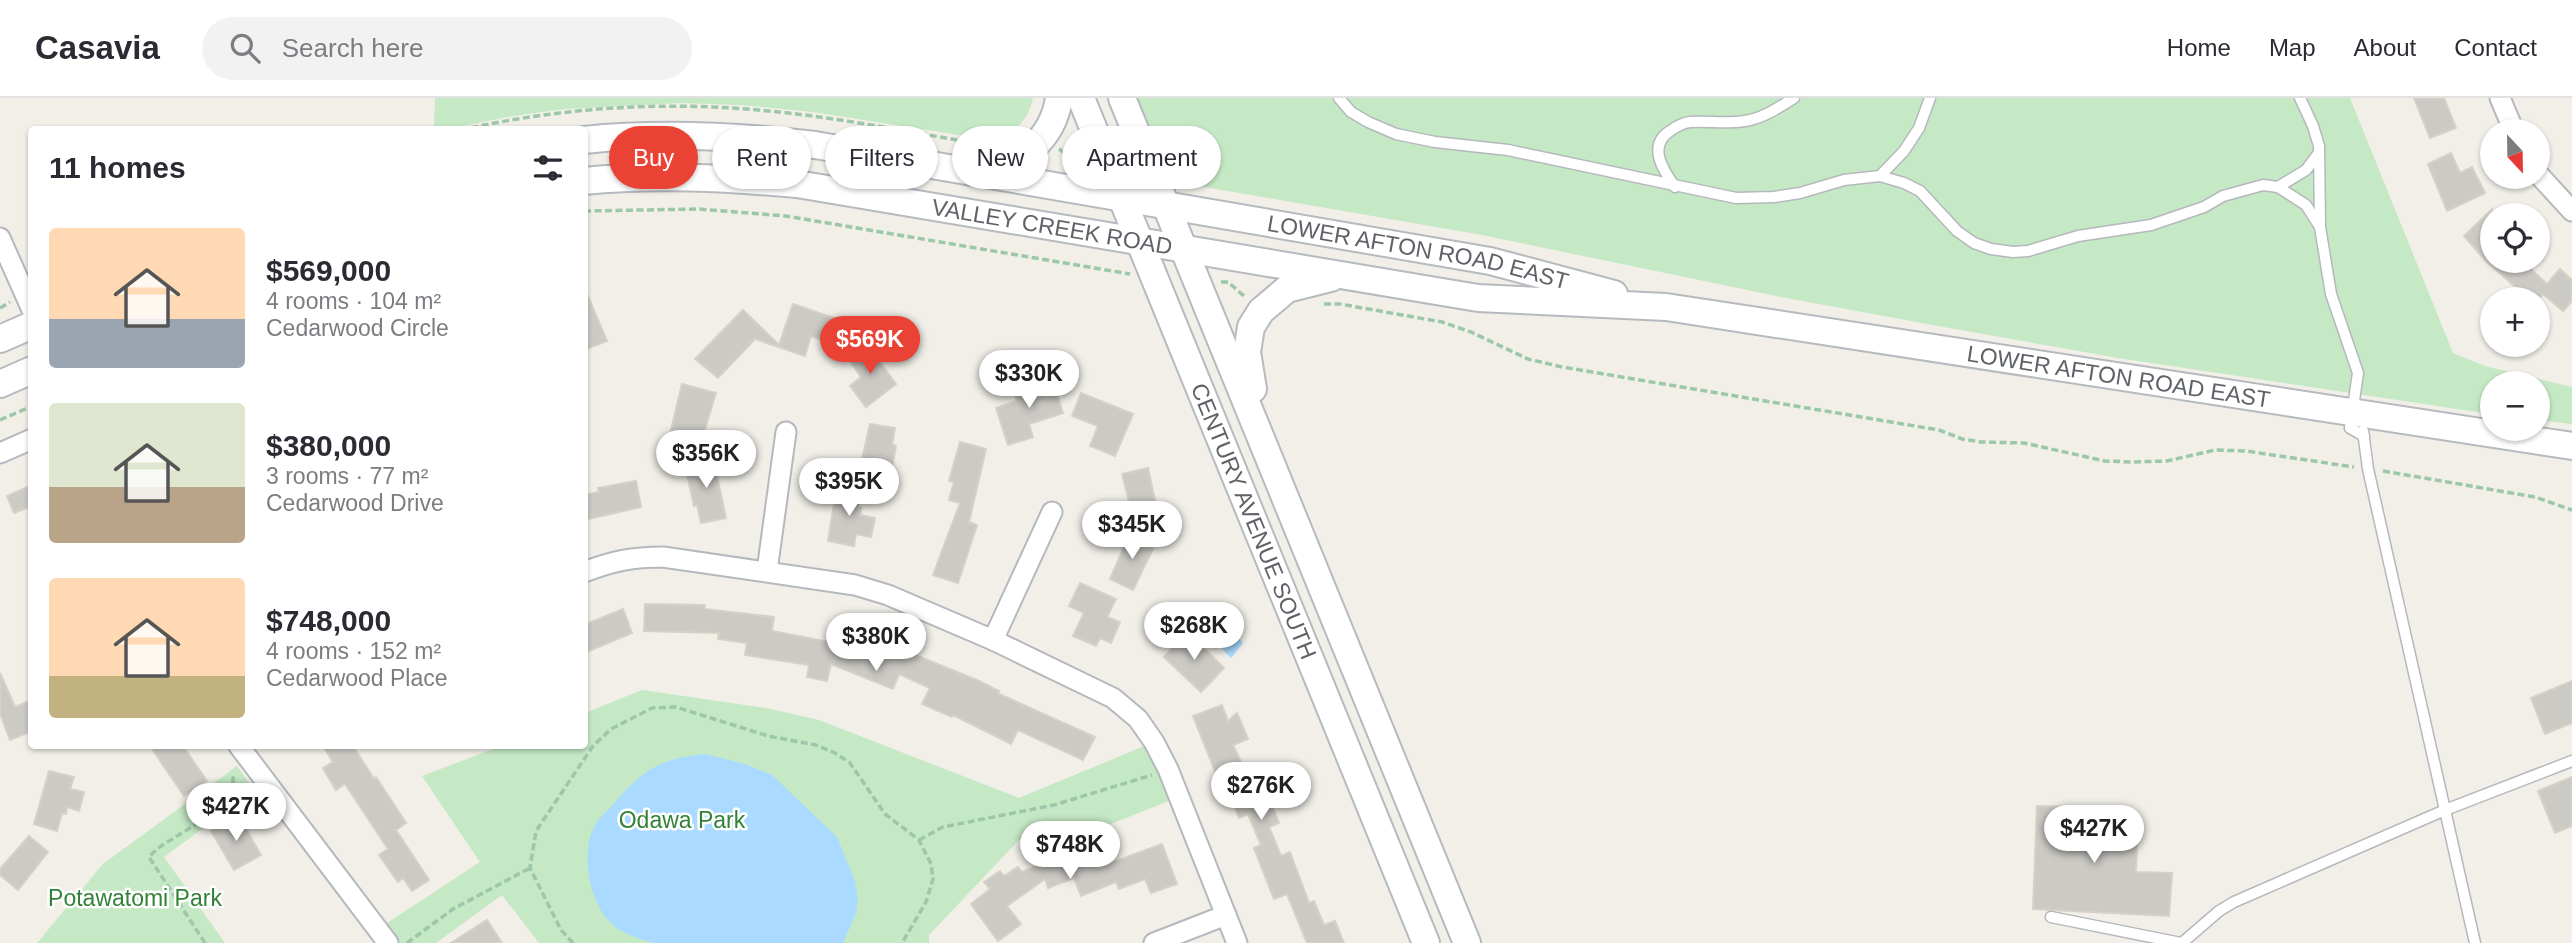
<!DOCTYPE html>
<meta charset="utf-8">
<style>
:root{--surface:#fff;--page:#f2f2f3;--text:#2b2b33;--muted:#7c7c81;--line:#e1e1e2;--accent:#ea4335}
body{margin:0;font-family:Arial,sans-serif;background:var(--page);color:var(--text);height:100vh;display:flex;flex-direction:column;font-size:26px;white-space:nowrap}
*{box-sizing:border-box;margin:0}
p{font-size:23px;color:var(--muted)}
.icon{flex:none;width:38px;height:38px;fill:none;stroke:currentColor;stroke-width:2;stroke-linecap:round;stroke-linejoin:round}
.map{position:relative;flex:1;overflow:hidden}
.details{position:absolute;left:28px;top:28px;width:560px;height:623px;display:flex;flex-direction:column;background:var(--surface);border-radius:7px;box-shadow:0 2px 5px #0004}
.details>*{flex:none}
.guide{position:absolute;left:609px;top:28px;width:665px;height:63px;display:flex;gap:14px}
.needle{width:46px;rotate:158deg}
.tools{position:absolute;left:2480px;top:21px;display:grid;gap:14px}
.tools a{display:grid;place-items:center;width:70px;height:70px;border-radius:50%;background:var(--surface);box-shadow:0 2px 5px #0004;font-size:35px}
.price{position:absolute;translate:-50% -60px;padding:0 16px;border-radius:24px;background:#fff;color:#222;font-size:23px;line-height:46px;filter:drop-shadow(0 2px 4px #0008)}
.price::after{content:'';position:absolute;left:50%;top:42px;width:21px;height:16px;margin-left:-10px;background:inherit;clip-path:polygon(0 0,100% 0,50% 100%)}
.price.selected{background:var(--accent);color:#fff}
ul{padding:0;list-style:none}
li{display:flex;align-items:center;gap:21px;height:175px;padding:0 21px}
li span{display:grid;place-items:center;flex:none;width:196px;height:140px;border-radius:7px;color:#555}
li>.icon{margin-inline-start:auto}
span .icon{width:84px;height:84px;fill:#fffc;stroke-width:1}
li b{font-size:30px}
h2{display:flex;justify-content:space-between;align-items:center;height:84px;padding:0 21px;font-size:30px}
.pill{padding:0 24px;border-radius:32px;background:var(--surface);box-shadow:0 2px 5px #0004;font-size:24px;line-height:63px}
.pill.selected{background:var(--accent);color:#fff}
header{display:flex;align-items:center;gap:42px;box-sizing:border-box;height:98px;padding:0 35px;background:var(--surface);border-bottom:2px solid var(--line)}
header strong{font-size:33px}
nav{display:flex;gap:38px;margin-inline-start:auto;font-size:24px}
.search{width:490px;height:63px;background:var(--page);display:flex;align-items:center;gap:18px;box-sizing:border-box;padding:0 24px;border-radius:38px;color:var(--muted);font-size:26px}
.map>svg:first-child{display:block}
.green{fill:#c5e8c5}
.water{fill:#aadaff}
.building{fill:#cccac5;stroke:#d6d1c6;stroke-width:2}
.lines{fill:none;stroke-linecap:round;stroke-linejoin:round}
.service-casing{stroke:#b5b8bc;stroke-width:13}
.minor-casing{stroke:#b5b8bc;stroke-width:23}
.secondary-casing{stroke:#b6babf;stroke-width:30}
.path{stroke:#9cc7a9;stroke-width:3.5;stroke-dasharray:7 3.5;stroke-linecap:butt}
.service{stroke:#fff;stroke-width:10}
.minor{stroke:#fff;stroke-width:19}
.secondary{stroke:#fff;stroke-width:26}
.labels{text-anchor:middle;stroke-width:5;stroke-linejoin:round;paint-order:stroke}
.street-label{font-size:23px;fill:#5f6368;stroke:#fff}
.park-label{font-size:23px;fill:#348238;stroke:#fff}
</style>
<header>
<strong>Casavia</strong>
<div class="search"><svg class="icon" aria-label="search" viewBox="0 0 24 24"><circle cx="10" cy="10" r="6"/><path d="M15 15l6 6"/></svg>Search here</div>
<nav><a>Home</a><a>Map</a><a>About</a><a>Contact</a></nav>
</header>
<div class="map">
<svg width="2572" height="845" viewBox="0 0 2572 845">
<rect width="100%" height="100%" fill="#f1efe8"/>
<g class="green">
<path d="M435,0H1033C1027,26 1011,39 985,41L813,14L741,7L681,5L565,11L513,18L447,31H434Z"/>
<path d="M1136,0H2350L2453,255L2485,268L2572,289V326L2538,322V285H2492V316L2477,314L2118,260L1938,228L1781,199L1482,137L1199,88C1159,76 1151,35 1136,0Z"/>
<polygon points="642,592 766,610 819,622 1019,700 1154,644 1179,699 1088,735 1019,742 929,837 929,845 539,845 502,797 436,845 388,845 378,831 480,764 422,678 501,648 584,648 585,615"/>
<polygon points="237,668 254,692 164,759 225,845 37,845 103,766"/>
</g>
<g class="water">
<polygon points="1219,518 1243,545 1231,560 1201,529"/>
<path d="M705,656L745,666L772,677L837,739L855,783L858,801L856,815L843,845H654C637,841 618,834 607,821C589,799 581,755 594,729C597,722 605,715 611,709C641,673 658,661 705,656Z"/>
</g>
<g class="building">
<polygon points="2414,0 2444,0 2456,30 2430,40"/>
<polygon points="2451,55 2460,75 2472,69 2485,95 2447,113 2428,66"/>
<polygon points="2492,111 2492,163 2522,163 2547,186 2560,171 2572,182 2572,203 2563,213 2543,196 2538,202 2529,201 2486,163 2464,138"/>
<polygon points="584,189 607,243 584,252"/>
<polygon points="793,206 846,224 838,247 811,238 805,258 755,241 718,280 695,261 743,212 779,247"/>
<polygon points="866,245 896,286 866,309 850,288 861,279 847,259"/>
<polygon points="1052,280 1063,315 1029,326 1033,339 1008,347 996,310 1017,303 1013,292"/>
<polygon points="682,286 716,295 701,344 670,336"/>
<polygon points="1081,295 1133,316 1115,358 1090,348 1098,328 1072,318"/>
<polygon points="870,326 895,330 892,347 896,348 889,385 858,379"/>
<polygon points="960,344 986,351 969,424 977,427 958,485 933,477 960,405 949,402 954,384 949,383"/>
<polygon points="713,360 726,420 701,425 697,407 694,408 685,367"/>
<polygon points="1148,370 1158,416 1134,423 1122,376"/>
<polygon points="636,383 641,409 584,422 584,397 599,394 598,390"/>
<polygon points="32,387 32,408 14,415 7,398"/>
<polygon points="837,387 861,391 858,409 861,410 860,417 875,420 871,439 856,436 854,448 828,443"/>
<polygon points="1131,433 1152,443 1149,449 1153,451 1133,492 1110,481"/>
<polygon points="1080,485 1116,501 1107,519 1120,524 1111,545 1100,540 1096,548 1073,538 1084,515 1069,508"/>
<polygon points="645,506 705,507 704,511 774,519 772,533 855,549 878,558 883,544 977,582 999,593 997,595 1095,639 1083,662 1018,632 1011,646 953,617 952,619 922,606 930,590 899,576 893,591 831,566 827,583 807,579 809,567 745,557 747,545 718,541 719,535 644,533"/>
<polygon points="623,511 632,535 584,555 584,527"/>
<polygon points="1188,534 1224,570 1201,594 1164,559"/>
<polygon points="0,575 15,609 32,602 32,633 10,642 0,615"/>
<polygon points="2572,583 2572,625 2545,636 2531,600"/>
<polygon points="1222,607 1228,623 1237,615 1248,641 1233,647 1255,694 1265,690 1279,725 1269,729 1281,758 1290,754 1309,805 1314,803 1324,827 1335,823 1344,845 1307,845 1287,796 1274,801 1254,750 1261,747 1248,716 1239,720 1220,671 1215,673 1193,618"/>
<polygon points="150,648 183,648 207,683 184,698"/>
<polygon points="323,648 353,648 374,681 376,679 406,725 396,732 429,782 412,793 403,780 398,784 379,757 388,751 345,686 336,692 323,670 333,664"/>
<polygon points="49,673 74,679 70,691 84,694 79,713 67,709 66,716 62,715 57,733 34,726"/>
<polygon points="2572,679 2572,728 2555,735 2538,693"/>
<polygon points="2037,708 2124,711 2123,721 2138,722 2136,774 2172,775 2169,818 2033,811"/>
<polygon points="238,717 261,757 234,772 211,733"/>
<polygon points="29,738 48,754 18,792 0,777 0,771"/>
<polygon points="1162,746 1177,786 1151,795 1145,781 1119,791 1116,784 1081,798 1074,780 1048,790 1045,781 1007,808 1021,826 998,843 971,806 990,791 984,784 1000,773 1004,778 1018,769 1022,774 1092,747 1100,769"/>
<polygon points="487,822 502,845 451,845"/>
</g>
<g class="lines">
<g class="service-casing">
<g id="service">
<polyline points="1339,0 1351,14 1368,24 1396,36 1435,44 1508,52 1736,100 1774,99 1800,95 1844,82 1880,78 1904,53 1919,30 1930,0"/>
<polyline points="2300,0 2313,28 2319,48 2320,128"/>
<polyline points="1880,78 1904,85 1920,93 1957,133 1974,145 1991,151 2013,154 2028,153 2078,138 2151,127 2204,109 2223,98 2263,87 2278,89 2306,107 2320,129 2331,196 2358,275 2350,330 2364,338"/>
<path d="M1675,89C1663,72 1647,48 1670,33C1677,28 1682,25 1690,24C1708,23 1727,26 1745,23C1764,20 1779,9 1794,0"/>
<polyline points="2278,89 2306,72 2318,56"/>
<polyline points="2363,333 2368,371 2475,845"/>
<polyline points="2051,819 2181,845"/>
<polyline points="2182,845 2219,813 2234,804 2445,712 2572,663"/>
</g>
</g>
<g class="minor-casing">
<g id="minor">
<polyline points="2500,0 2514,33"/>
<polyline points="2538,76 2572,113"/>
<polyline points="0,140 32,212"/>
<polyline points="0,355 32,341"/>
<polyline points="767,473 786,334"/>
<path d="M584,474C613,463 632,459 663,459L855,487L888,497L993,542L1113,600L1138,621L1154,644L1168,671L1237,845"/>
<polyline points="993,542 1052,414"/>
<polyline points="239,648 388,845"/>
<polyline points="1154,845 1226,817"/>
</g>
</g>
<g class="secondary-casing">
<g id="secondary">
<path id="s1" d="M1081,0L1426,845"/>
<polyline points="1122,0 1467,845"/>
<path id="s2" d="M584,42C662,34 738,38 815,47L1490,163L1614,196"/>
<path d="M982,72C1022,65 1053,41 1059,0"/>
<path id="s3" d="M584,83C655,76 726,80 797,86L1478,200L1666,209L2572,348"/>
<polyline points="0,241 32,227"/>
<polyline points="0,286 32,272"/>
<polyline points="1253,291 1247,254 1251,229 1261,213 1287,191 1331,180"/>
</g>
</g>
<g class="path">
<path d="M461,32C558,10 660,3 758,12C829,18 899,32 969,44H994"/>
<polyline points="1059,51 1078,64 1081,71"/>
<polyline points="1179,77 1191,85 1193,91"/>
<polyline points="584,113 698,111 786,118 1130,176"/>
<polyline points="1221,184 1228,184 1244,198"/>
<polyline points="1324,206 1340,206 1442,224 1471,234 1528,261 1562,269 1939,332 1962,341 1981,344 2024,345 2105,363 2131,364 2167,363 2215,352 2246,353 2354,369"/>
<polyline points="0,210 10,204"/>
<polyline points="0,322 32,308"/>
<polyline points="2383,373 2535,399 2572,412"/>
<polyline points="919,742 943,729 1054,707 1152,677"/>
<polyline points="205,845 149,759 158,750 228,706 233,699 233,680 236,677"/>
<polyline points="407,845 453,811 530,770"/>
<polyline points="573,845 561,832 530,770 536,733 593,648 611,631 652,610 676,609 768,638 816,647 835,655 850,665 885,716 919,742 931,766 933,781 926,804 902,845"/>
</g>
<use href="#service" class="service"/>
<use href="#minor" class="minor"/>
<use href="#secondary" class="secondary"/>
</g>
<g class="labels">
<g class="street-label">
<text dy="8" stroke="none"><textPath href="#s3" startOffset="472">VALLEY CREEK ROAD</textPath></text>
<text dy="8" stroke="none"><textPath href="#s2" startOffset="844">LOWER AFTON ROAD EAST</textPath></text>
<text dy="8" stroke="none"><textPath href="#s3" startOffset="1550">LOWER AFTON ROAD EAST</textPath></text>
<text dy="8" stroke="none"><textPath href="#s1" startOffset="457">CENTURY AVENUE SOUTH</textPath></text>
</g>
<g class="park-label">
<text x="682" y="730">Odawa Park</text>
<text x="135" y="808">Potawatomi Park</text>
</g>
</g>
</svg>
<div class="tools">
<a><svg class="needle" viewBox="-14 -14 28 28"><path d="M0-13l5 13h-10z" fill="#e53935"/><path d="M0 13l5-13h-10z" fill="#7c7c81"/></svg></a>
<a><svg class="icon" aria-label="locate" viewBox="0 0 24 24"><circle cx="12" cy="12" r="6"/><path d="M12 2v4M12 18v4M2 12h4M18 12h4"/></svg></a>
<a>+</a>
<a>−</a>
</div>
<b class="price selected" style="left:870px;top:278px">$569K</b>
<b class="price" style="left:1029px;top:312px">$330K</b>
<b class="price" style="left:706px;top:392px">$356K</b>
<b class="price" style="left:849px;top:420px">$395K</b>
<b class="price" style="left:1132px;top:463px">$345K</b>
<b class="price" style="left:1194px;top:564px">$268K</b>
<b class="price" style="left:876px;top:575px">$380K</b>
<b class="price" style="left:1261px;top:724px">$276K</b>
<b class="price" style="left:236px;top:745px">$427K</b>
<b class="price" style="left:2094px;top:767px">$427K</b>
<b class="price" style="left:1070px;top:783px">$748K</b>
<div class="guide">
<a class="pill selected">Buy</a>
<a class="pill">Rent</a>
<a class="pill">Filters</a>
<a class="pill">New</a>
<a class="pill">Apartment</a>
</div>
<section class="details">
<h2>11 homes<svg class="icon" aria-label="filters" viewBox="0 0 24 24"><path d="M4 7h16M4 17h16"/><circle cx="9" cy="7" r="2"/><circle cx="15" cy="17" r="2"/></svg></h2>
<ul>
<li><span style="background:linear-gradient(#ffd9b3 65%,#9aa5b1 0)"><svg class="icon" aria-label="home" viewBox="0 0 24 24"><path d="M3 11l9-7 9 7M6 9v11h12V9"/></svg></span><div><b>$569,000</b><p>4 rooms · 104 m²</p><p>Cedarwood Circle</p></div></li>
<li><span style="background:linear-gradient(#dfe7d0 60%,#b9a48a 0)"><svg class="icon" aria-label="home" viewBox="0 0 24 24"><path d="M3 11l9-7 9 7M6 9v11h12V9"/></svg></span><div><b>$380,000</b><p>3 rooms · 77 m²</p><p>Cedarwood Drive</p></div></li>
<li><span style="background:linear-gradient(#ffd9b3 70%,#c2b280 0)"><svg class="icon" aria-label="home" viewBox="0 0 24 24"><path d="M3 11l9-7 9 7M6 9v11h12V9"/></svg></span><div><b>$748,000</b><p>4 rooms · 152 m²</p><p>Cedarwood Place</p></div></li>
</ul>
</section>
</div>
